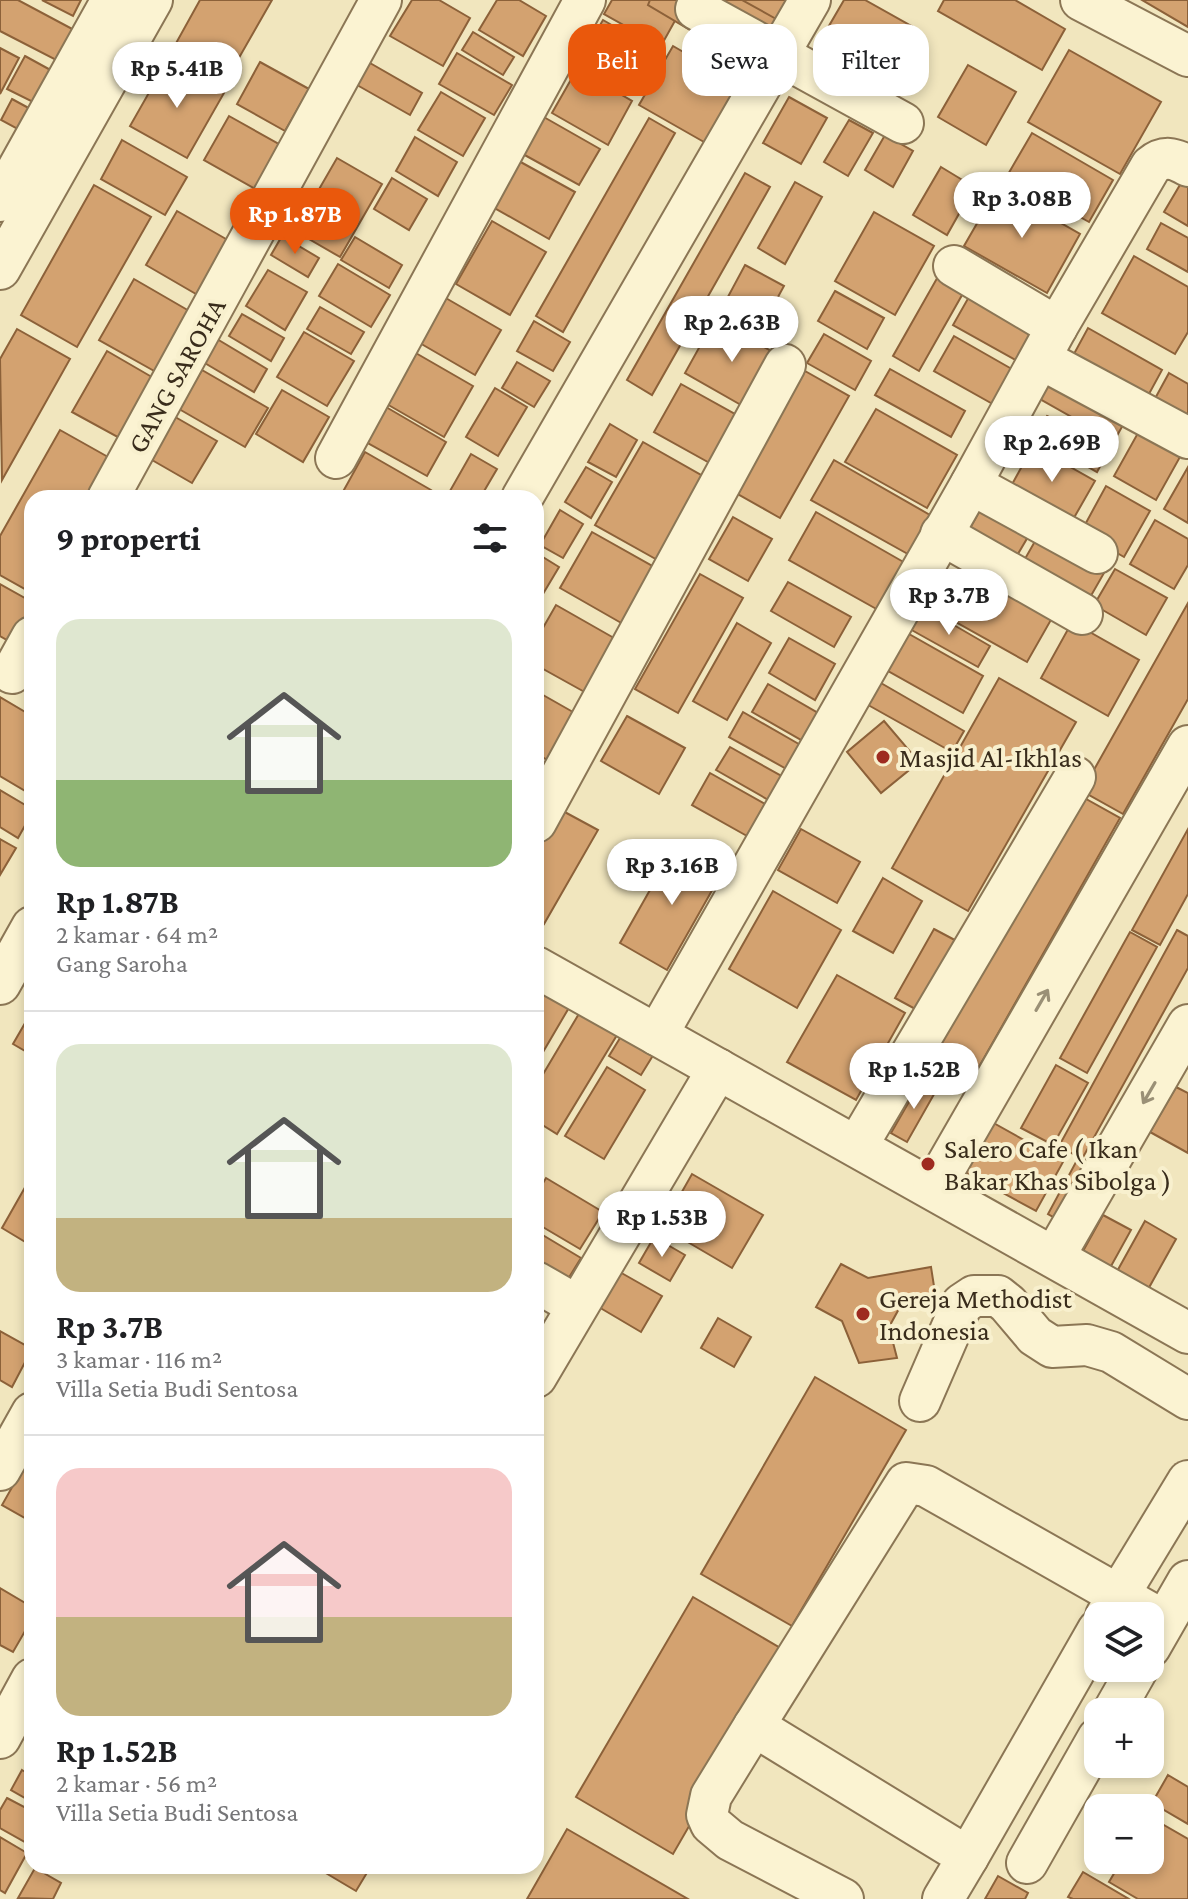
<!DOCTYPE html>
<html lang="id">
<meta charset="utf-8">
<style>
:root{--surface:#fff;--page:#f6f6f6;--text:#202124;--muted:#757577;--line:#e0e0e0;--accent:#ea580c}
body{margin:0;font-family:"Crimson Pro",serif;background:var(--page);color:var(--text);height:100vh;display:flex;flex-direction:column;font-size:30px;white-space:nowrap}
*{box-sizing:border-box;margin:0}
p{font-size:26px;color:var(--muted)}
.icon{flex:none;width:44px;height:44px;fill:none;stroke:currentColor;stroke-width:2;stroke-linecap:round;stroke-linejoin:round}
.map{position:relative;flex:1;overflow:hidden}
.side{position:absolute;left:24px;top:490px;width:520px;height:1384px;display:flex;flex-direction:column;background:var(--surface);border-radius:24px;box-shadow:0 4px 12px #0003}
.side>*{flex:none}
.hud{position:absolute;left:568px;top:24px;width:500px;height:72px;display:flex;gap:16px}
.buttons{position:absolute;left:1084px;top:1602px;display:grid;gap:16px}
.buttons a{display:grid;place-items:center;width:80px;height:80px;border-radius:16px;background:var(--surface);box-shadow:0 4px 12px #0003;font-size:40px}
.price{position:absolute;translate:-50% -68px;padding:0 18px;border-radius:28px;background:#fff;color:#222;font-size:26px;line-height:52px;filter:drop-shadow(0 2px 4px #0008)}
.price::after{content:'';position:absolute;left:50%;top:48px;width:24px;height:18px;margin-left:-12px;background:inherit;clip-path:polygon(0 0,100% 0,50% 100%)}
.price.active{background:var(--accent);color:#fff}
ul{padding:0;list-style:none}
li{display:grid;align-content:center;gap:16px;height:424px;padding:0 32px}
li+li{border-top:2px solid var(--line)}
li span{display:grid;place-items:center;height:248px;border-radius:24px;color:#555}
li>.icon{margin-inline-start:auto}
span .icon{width:144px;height:144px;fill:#fffc;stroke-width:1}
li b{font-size:34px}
h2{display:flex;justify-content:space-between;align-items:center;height:96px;padding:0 32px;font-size:34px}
.pill{padding:0 28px;border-radius:24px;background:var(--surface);box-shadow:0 4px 12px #0003;font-size:28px;line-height:72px}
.pill.active{background:var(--accent);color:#fff}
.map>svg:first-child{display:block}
.building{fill:#d3a270;stroke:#8c6139;stroke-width:2}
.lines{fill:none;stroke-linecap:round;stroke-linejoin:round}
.minor-casing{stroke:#8b7655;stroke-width:44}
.minor{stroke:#fbf3d2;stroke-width:40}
.oneway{stroke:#9a9076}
.poi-dot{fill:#9e2b20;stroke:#f8f0ce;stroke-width:3}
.labels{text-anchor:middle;stroke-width:8;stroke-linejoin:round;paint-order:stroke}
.street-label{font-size:28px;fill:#392c1b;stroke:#f8f0ce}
.poi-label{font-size:28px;fill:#392c1b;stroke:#f8f0ce;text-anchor:start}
</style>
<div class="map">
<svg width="1188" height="1899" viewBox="0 0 1188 1899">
<rect width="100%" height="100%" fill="#f1e6be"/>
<g class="building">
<polygon points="0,0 18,0 76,31 60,62 0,31"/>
<polygon points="42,0 81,0 73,16"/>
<polygon points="200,0 272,0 224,84 170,54"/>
<polygon points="412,0 439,0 470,18 443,66 390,36"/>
<polygon points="497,0 519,0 546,16 523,56 479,30"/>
<polygon points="612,0 669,0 682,8 661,46 604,14"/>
<polygon points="650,0 760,0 792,18 766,75 648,5"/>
<polygon points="742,0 789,0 778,20"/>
<polygon points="844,0 865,0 913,27 890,67 826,31"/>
<polygon points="944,0 1015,0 1065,29 1042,70 938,11"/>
<polygon points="1142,0 1188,0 1188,27"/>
<polygon points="603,20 657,51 634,90 580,59"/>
<polygon points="473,32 514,57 503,75 462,50"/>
<polygon points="673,46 744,87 711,146 639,105"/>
<polygon points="0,48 19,58 0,94"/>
<polygon points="1069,50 1161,102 1120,174 1028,122"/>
<polygon points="457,53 512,85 494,115 439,84"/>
<polygon points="25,56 56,73 39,105 7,89"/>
<polygon points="167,61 224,93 187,158 130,126"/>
<polygon points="260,62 309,89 285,131 237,104"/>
<polygon points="370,63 422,93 410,115 357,85"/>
<polygon points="968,65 1016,92 986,145 938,117"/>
<polygon points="577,69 632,101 608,145 552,113"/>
<polygon points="441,92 485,118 463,156 418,130"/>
<polygon points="789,97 827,118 801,164 763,143"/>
<polygon points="12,99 36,112 25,133 1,120"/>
<polygon points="229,116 284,147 259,191 204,160"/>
<polygon points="542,116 600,149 579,185 521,153"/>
<polygon points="649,118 675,133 563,332 536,316"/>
<polygon points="849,120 873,133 848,176 824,162"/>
<polygon points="1032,133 1113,180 1089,222 1007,176"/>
<polygon points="885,135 913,151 893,187 865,170"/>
<polygon points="415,137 457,162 438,196 396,171"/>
<polygon points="122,140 187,177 165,215 101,179"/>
<polygon points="337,158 382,184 340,257 295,231"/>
<polygon points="517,160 575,192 549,239 491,206"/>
<polygon points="941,167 974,187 947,235 913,215"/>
<polygon points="745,173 770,187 652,395 627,380"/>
<polygon points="392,178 427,199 409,230 374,209"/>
<polygon points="1184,178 1188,180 1188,226 1164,212"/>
<polygon points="795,182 822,197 785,264 758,248"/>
<polygon points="94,185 151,217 77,347 21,315"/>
<polygon points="998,187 1080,234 1047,293 964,246"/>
<polygon points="177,211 240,247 208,301 146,265"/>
<polygon points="874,212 934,246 895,315 835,281"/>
<polygon points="492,221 546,252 510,315 456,284"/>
<polygon points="1161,223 1188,238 1188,272 1147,249"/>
<polygon points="282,236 319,258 308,277 271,255"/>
<polygon points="355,237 402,265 389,288 341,260"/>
<polygon points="1134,256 1188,287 1188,332 1175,354 1102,313"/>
<polygon points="338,264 390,295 371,327 319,296"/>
<polygon points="745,265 784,286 761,328 723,306"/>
<polygon points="268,270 307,292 285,330 246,306"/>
<polygon points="940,273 966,288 919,371 893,356"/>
<polygon points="134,279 191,312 156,372 99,340"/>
<polygon points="835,291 884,318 867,349 818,321"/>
<polygon points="970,295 1038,334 1021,363 953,325"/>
<polygon points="444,297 501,330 475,375 418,342"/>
<polygon points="320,307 364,332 351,354 307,329"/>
<polygon points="242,314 284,338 271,361 229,336"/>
<polygon points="715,319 778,355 748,409 685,373"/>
<polygon points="534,321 570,342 553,371 517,351"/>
<polygon points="1088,328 1162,370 1143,405 1069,363"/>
<polygon points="17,329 70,359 2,480 0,359"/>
<polygon points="304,332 354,361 327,406 277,377"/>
<polygon points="824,334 871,361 855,390 807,363"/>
<polygon points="954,336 1017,372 998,407 934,371"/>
<polygon points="217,339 267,369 254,392 203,362"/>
<polygon points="107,351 157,380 123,440 72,412"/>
<polygon points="414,352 473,386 444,437 385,403"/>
<polygon points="517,362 550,381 534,407 502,388"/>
<polygon points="890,369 965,411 951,437 875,395"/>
<polygon points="202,370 268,408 245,447 179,409"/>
<polygon points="805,371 849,396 780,518 736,493"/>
<polygon points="1169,373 1188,384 1188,424 1152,404"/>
<polygon points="1053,376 1127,418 1114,441 1040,399"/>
<polygon points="681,384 742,418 715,466 654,432"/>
<polygon points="495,388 527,407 498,456 466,437"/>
<polygon points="282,390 329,417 303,462 256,434"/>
<polygon points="386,407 446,442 427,476 366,442"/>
<polygon points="876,409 957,455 927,508 845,462"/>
<polygon points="170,414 217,441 192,483 145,456"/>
<polygon points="1047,416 1109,450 1097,472 1036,437"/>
<polygon points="610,424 637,440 616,477 588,462"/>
<polygon points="1143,424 1185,448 1156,500 1114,476"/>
<polygon points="60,430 117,462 96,498 32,498 32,593 0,575 0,536"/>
<polygon points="643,442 708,479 661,562 595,525"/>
<polygon points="1033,446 1095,481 1071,523 1010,488"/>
<polygon points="365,452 431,490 426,498 340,497"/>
<polygon points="471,454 497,469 480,498 446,498"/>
<polygon points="834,460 937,519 915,558 811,500"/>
<polygon points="586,467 612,482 591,518 565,502"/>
<polygon points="1188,467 1188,523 1164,509"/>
<polygon points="1106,486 1150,511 1124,557 1081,532"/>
<polygon points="984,503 1032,530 1012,564 965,537"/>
<polygon points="560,510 583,524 563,558 540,545"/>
<polygon points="816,512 907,564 880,611 789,560"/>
<polygon points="733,517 772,539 748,581 709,559"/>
<polygon points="1155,520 1188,539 1188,565 1174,589 1130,564"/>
<polygon points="1042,529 1108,566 1084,608 1018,571"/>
<polygon points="592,532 654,567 623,624 560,588"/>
<polygon points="538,554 559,567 543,594 536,590"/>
<polygon points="971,554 1060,604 1027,662 938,612"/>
<polygon points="1115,569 1167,598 1146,635 1094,605"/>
<polygon points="700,574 743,598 678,713 635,689"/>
<polygon points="788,582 851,617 834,647 771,611"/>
<polygon points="0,584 32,602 32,609 12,643 0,636"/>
<polygon points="1188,603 1188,699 1123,814 1082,791"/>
<polygon points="556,605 621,642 590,695 536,665 536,640"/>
<polygon points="921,606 990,646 978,667 908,628"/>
<polygon points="1072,622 1139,660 1108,716 1041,678"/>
<polygon points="737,623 771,643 727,720 693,701"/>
<polygon points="902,630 983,676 963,713 881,667"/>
<polygon points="789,638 835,664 815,700 769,673"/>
<polygon points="999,678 1076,722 968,911 892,868"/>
<polygon points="874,679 964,731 952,752 861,701"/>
<polygon points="768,684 818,713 803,741 752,712"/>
<polygon points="536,691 580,716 553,763 536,754"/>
<polygon points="0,697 32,716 32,795 0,776"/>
<polygon points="743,712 804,747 790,771 729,737"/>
<polygon points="627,716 685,748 659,794 601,761"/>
<polygon points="884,721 919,762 881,793 847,752"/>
<polygon points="730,747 785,778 772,802 716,770"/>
<polygon points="710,773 765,804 747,836 692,805"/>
<polygon points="0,790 32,809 32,813 18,838 0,827"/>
<polygon points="1079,795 1120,818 971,1081 931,1057"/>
<polygon points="561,810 598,830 544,924 536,919 536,854"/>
<polygon points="801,829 860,862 837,903 778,870"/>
<polygon points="1188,829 1188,894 1160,945 1132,930"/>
<polygon points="0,839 16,848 0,875"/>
<polygon points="676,844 723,871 667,970 620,943"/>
<polygon points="883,878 922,901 893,953 853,931"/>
<polygon points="773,891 841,930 797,1008 729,969"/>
<polygon points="934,929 968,947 928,1016 895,998"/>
<polygon points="1177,930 1188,936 1188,968 1082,1159 1059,1146"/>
<polygon points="1130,932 1157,947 1087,1073 1060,1058"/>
<polygon points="536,970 577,994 536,1064"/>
<polygon points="837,975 905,1013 856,1100 787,1062"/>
<polygon points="32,1011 32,1055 13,1044"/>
<polygon points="580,1012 617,1035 557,1134 536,1121 536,1086"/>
<polygon points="628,1025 660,1044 641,1075 609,1056"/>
<polygon points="1056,1065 1088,1083 1053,1145 1021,1128"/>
<polygon points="607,1067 645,1090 604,1159 565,1136"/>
<polygon points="921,1081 937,1089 907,1142 891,1133"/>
<polygon points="1176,1087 1188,1093 1188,1153 1150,1132"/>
<polygon points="990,1121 1063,1162 1036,1211 963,1171"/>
<polygon points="1076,1162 1098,1174 1069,1226 1048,1214"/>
<polygon points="692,1174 763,1215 732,1268 662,1227"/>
<polygon points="32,1175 32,1246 2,1228"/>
<polygon points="546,1178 603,1212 580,1249 536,1223 536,1195"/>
<polygon points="1103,1215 1131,1230 1105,1277 1077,1262"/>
<polygon points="1145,1221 1176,1239 1146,1293 1115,1275"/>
<polygon points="536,1231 581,1258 560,1292 536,1278"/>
<polygon points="654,1237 685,1255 670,1281 639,1263"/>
<polygon points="841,1264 868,1278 931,1267 936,1299 900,1307 889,1327 897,1358 859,1363 842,1321 816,1307"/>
<polygon points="618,1271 662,1296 641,1332 597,1306"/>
<polygon points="718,1318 751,1337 734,1367 701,1348"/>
<polygon points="0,1331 32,1349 12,1387 0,1380"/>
<polygon points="815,1377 906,1430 792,1626 701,1574"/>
<polygon points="28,1459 32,1461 32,1522 2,1505"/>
<polygon points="0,1588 32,1607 32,1619 13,1652 0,1645"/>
<polygon points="693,1597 789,1653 673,1854 576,1797"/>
<polygon points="22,1770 32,1776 32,1802 11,1790"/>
<polygon points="1168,1775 1188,1787 1188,1824 1152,1803"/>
<polygon points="7,1798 32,1811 32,1846 0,1828 0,1810"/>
<polygon points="1150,1817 1188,1839 1188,1899 1138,1899 1109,1882 1122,1860 1150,1860"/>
<polygon points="567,1829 688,1899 527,1899"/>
<polygon points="0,1837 27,1853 5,1893 0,1890"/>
<polygon points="314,1866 371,1866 356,1891"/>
<polygon points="35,1868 61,1883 53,1899 18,1898"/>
<polygon points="1083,1872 1129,1899 1073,1899 1068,1897"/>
<polygon points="998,1876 1028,1893 1025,1899 985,1899"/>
</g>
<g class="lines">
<g class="minor-casing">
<g id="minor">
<polyline points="1081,0 1188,56"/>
<polyline points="696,9 903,123"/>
<polyline points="0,201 112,0"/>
<polyline points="954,266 1057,327"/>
<polyline points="0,269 152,0"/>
<polyline points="1041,359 1188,438"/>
<polyline points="336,458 585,0"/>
<polyline points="971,484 1097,553"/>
<polyline points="108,498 381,0"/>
<polyline points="522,498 810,0"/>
<polyline points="941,534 1082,614"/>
<polyline points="12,673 32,637"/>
<polyline points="536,822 785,365"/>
<polyline points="536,967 1188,1333"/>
<polyline points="0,984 32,927"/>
<path d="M657,1035L971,484L1057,327L1151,166C1164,155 1174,158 1188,166"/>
<polyline points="857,1146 1075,777"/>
<polyline points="933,1189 1188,746"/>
<polyline points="1054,1257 1188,1025"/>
<polyline points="536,1282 576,1305"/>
<polyline points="536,1377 718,1069"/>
<polyline points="920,1401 962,1304 974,1296 998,1296 1008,1304 1035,1336 1052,1347 1087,1345 1111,1352 1188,1399"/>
<polyline points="0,1470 32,1413"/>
<polyline points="1106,1616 1188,1481"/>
<polyline points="1098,1630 968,1857 754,1726 906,1483 926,1486 1164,1621"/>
<polyline points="1150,1647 1188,1581"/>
<polyline points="1113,1712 1138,1668"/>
<polyline points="754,1726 711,1796 707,1815 711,1824 730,1840 843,1899"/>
<polyline points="0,1738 32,1679"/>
<polyline points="1027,1863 1098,1738"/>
<polyline points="943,1899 968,1857"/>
</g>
</g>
<use href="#minor" class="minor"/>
</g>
<defs><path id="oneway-shaft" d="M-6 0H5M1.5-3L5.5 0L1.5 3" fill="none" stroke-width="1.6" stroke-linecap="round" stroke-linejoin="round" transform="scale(2)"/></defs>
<g class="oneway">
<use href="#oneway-shaft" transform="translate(1042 1000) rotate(-60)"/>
<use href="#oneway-shaft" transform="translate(1149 1093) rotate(120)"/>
</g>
<g class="poi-dot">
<circle cx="883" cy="757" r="8"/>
<circle cx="928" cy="1164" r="8"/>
<circle cx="863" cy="1314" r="8"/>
</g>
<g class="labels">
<g class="street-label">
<text transform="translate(176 375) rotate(-61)" y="10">GANG SAROHA</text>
</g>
<g class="poi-label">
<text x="899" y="767">Masjid Al-Ikhlas</text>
<text x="944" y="1158">Salero Cafe ( Ikan<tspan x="944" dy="32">Bakar Khas Sibolga )</tspan></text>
<text x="879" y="1308">Gereja Methodist<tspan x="879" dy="32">Indonesia</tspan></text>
</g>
</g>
</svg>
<div class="buttons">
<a><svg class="icon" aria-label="layers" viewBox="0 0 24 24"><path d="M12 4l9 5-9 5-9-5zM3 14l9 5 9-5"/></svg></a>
<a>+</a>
<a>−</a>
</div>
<b class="price" style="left:177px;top:110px">Rp 5.41B</b>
<b class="price" style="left:1022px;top:240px">Rp 3.08B</b>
<b class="price active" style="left:295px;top:256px">Rp 1.87B</b>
<b class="price" style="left:732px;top:364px">Rp 2.63B</b>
<b class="price" style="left:1052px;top:484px">Rp 2.69B</b>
<b class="price" style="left:949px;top:637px">Rp 3.7B</b>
<b class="price" style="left:672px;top:907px">Rp 3.16B</b>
<b class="price" style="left:914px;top:1111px">Rp 1.52B</b>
<b class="price" style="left:662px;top:1259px">Rp 1.53B</b>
<div class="hud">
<a class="pill active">Beli</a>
<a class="pill">Sewa</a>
<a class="pill">Filter</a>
</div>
<section class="side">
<h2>9 properti<svg class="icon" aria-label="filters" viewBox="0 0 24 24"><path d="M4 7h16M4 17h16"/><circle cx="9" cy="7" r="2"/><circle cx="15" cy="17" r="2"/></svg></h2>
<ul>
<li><span style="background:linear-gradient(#dfe7d0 65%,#8fb573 0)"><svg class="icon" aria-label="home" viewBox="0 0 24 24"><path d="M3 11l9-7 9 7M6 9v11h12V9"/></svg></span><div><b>Rp 1.87B</b><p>2 kamar · 64 m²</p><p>Gang Saroha</p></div></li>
<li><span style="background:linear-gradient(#dfe7d0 70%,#c2b280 0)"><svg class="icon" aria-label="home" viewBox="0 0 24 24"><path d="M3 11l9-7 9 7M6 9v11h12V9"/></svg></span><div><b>Rp 3.7B</b><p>3 kamar · 116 m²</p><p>Villa Setia Budi Sentosa</p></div></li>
<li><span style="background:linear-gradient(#f6c9c9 60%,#c2b280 0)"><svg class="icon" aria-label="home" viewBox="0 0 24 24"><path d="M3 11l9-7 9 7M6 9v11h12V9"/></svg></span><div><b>Rp 1.52B</b><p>2 kamar · 56 m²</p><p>Villa Setia Budi Sentosa</p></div></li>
</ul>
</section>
</div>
